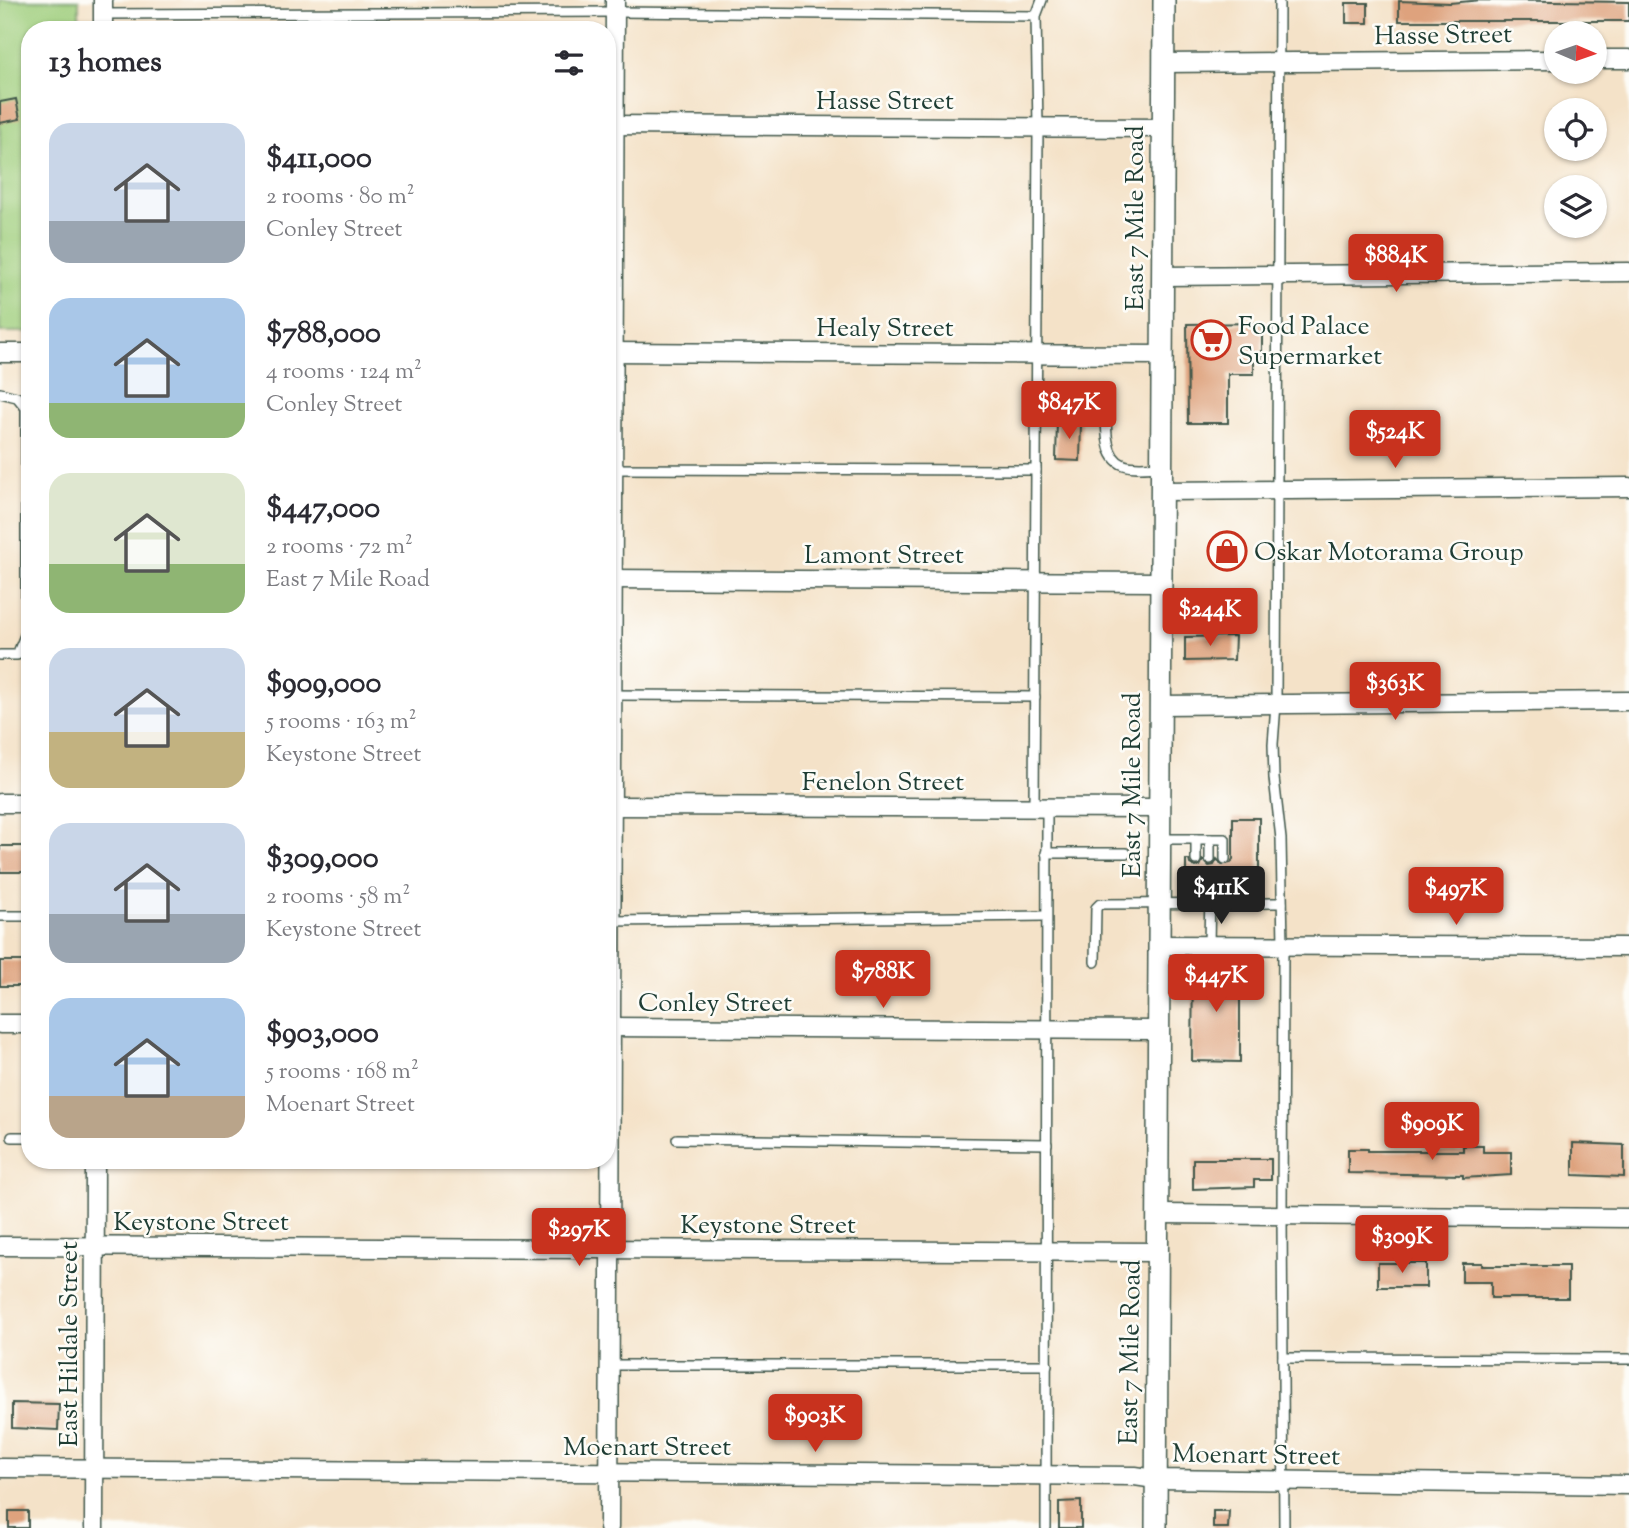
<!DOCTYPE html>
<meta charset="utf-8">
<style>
:root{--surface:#fff;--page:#f7f7f7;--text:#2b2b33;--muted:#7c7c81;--accent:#c8321e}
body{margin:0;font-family:"Sorts Mill Goudy",serif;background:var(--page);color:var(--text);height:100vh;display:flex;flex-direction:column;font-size:26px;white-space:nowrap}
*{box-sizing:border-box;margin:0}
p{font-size:23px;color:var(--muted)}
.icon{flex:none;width:38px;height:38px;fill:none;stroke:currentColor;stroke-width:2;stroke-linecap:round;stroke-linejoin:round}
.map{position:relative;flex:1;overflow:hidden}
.sheet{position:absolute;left:21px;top:21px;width:595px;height:1148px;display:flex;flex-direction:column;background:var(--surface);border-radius:28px;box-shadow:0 2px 5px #0004}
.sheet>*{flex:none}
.needle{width:46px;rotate:92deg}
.tools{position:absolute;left:1544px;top:21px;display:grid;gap:14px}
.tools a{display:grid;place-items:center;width:63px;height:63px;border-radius:50%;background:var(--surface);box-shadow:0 2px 5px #0004;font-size:35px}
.price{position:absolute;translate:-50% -60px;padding:0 16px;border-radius:7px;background:var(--accent);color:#fff;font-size:23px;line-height:46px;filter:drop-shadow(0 2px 4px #0008)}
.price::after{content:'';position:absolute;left:50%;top:42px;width:21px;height:16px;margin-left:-10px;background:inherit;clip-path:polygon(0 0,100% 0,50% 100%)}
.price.on{background:#222;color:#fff}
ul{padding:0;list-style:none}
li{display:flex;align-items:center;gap:21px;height:175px;padding:0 28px}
li span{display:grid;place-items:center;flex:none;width:196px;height:140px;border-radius:21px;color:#555}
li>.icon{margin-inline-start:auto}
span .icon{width:84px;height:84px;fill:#fffc;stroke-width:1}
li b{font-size:30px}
h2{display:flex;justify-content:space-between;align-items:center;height:84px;padding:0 28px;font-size:30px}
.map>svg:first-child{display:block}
.green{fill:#9fce7d;stroke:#5f8658;stroke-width:2}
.building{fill:#dea27d}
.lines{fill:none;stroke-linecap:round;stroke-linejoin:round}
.service-casing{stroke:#3f564a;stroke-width:12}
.minor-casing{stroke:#3f564a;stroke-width:21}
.tertiary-casing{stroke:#3f564a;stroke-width:24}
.service{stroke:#fff;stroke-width:9}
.minor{stroke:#fff;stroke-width:18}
.tertiary{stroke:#fff;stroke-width:21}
.labels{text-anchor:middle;stroke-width:5;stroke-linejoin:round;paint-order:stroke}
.street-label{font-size:26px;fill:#1f3d34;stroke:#fdfcf7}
.poi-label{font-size:26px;fill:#1f3d34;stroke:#fdfcf7;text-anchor:start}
</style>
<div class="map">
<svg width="1629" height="1528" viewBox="0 0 1629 1528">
<rect width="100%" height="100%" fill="#fdfcf7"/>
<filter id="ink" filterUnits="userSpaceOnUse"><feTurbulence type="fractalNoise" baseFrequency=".0143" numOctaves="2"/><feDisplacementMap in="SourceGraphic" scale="14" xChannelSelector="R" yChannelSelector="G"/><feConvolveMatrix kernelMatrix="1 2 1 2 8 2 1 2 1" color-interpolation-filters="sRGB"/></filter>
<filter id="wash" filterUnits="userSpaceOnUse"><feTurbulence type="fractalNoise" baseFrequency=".00686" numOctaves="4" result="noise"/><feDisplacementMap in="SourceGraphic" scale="28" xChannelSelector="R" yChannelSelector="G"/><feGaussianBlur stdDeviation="1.57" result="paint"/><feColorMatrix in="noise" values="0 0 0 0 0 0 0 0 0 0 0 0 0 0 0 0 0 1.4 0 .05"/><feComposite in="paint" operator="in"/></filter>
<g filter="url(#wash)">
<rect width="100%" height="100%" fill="#f4e2c8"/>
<polygon class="green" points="0,0 79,0 79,30 30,30 30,332 0,332"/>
<g id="blocks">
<g class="building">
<polygon points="1481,0 1629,2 1629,21 1399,21 1399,1 1450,3"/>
<rect x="1346" y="3" width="22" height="20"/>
<polygon points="16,99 20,119 0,123 0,102"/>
<polygon points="1262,323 1262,358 1254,358 1254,374 1228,374 1228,423 1188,423 1187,324"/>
<polygon points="1057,421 1081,422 1080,461 1056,460"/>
<polygon points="1235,636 1234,660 1185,661 1185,637"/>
<polygon points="1233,818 1259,818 1259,876 1228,876 1228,884 1221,884 1218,890 1209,884 1203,891 1186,891 1186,860 1189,860 1190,864 1195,867 1200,866 1203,860 1209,866 1214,865 1217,859 1222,865 1231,863 1233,859"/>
<rect x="0" y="846" width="30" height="26"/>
<rect x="0" y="961" width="30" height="25"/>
<polygon points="1193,965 1240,966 1240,1062 1192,1061"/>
<polygon points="1573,1143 1624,1145 1624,1177 1573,1175"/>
<polygon points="1463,1146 1483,1146 1483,1152 1511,1152 1511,1175 1463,1178 1463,1175 1348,1173 1348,1149 1368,1149 1368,1151 1463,1151"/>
<polygon points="1193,1159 1271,1159 1271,1180 1254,1180 1254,1187 1193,1189"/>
<rect x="1378" y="1263" width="48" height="24"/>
<polygon points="1462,1263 1482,1263 1482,1266 1568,1266 1568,1298 1491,1298 1491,1282 1462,1282"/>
<polygon points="12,1403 59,1404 58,1430 12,1428"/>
<polygon points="1081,1501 1081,1528 1059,1528 1059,1502"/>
<rect x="9" y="1511" width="19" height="17"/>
<polygon points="1213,1511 1229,1511 1228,1528 1213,1528"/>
</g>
</g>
</g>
<g filter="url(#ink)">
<use href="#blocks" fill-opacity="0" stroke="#3f564a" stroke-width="2"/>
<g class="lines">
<g class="service-casing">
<g id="service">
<polyline points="1279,0 1276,704 1273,744 1274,778 1281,839 1283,945 1282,1215 1284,1528"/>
<polyline points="103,14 616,12 1036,16"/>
<polyline points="0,393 17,397 26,408 26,633 17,655 0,655"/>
<path d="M1054,407H1089L1099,409L1105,415C1107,424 1106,433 1108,442C1113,473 1137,467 1161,466"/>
<polyline points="611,469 1036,470"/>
<polyline points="609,695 1035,697"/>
<polyline points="1034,808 1038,127 1036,16 1042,0"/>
<polyline points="1159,839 1225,839 1225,859"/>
<polyline points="1196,839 1196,860"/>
<polyline points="1210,839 1210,859"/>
<polyline points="1046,853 1126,853"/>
<polyline points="1225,904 1225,890"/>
<polyline points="0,916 30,916"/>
<polyline points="610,921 1046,916"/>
<polyline points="1209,945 1210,891"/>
<polyline points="1095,962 1096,908 1100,904 1282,903"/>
<polyline points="12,1137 30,1137"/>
<polyline points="677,1139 1047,1144"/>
<polyline points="1283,1358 1629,1359"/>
<polyline points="610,1365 1047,1365"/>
<polyline points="1046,1528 1047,808"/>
</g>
</g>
<g class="minor-casing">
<g id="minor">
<polyline points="103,30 103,0"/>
<polyline points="1594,59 1629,59"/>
<polyline points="1163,63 1556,60"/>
<polyline points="607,125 1163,128"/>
<polyline points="1162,276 1629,272"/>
<polyline points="607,352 1161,355"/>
<polyline points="0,353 30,353"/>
<polyline points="1161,491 1629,487"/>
<polyline points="607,579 1160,582"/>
<polyline points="1160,705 1629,701"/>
<polyline points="0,803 30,803"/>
<polyline points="607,806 1159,808"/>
<polyline points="1159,945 1629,947"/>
<polyline points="0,1024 30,1024"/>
<polyline points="607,1027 1158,1030"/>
<polyline points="1158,1214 1629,1218"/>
<polyline points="0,1246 1158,1252"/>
<polyline points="0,1468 1135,1476 1155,1479 1629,1485"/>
<polyline points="94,1528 95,1160"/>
<polyline points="609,1528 615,0"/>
</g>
</g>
<g class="tertiary-casing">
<polyline id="tertiary" points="1156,1528 1164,0"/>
</g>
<use href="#service" class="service"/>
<use href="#minor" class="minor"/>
<use href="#tertiary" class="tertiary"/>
</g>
</g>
<defs>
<g id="supermarket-ring" transform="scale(2.0125)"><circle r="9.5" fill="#fdfcf7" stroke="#c8321e" stroke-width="1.5"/><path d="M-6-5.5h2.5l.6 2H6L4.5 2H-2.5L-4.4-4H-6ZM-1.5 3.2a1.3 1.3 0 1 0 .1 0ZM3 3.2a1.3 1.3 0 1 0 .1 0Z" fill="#c8321e"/></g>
<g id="shop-ring" transform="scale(2.0125)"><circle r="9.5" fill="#fdfcf7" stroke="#c8321e" stroke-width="1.5"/><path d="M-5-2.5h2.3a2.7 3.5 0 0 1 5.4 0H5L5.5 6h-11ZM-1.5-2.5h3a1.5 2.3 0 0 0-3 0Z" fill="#c8321e"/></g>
</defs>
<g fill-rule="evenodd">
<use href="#supermarket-ring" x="1211" y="340"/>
<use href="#shop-ring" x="1227" y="551"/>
</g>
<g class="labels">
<g class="street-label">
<text transform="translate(1443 34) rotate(-1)" y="9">Hasse Street</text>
<text x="885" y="109">Hasse Street</text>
<text transform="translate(1134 218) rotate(-90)" y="9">East 7 Mile Road</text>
<text x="885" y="336">Healy Street</text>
<text x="884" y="563">Lamont Street</text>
<text x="883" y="790">Fenelon Street</text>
<text transform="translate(1131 785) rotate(-90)" y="9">East 7 Mile Road</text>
<text x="715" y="1011">Conley Street</text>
<text x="201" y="1230">Keystone Street</text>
<text x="768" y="1233">Keystone Street</text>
<text transform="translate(68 1344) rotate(-90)" y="9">East Hildale Street</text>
<text transform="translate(1129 1352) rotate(-89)" y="9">East 7 Mile Road</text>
<text x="647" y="1455">Moenart Street</text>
<text transform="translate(1256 1454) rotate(1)" y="9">Moenart Street</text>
</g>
<g class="poi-label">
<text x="1238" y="334">Food Palace<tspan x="1238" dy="30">Supermarket</tspan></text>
<text x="1254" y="560">Oskar Motorama Group</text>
</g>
</g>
</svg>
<div class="tools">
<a><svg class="needle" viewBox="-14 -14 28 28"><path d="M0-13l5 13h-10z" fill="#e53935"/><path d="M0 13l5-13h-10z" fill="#7c7c81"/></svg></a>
<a><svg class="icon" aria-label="locate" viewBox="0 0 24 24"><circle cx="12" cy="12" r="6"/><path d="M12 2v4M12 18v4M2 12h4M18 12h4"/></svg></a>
<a><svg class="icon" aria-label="layers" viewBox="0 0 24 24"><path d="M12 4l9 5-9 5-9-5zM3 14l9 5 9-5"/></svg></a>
</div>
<b class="price" style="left:1396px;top:294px">$884K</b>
<b class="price" style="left:1069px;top:441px">$847K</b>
<b class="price" style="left:1395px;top:470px">$524K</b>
<b class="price" style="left:1210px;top:648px">$244K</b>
<b class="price" style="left:1395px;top:722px">$363K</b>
<b class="price on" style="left:1221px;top:926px">$411K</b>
<b class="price" style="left:1456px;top:927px">$497K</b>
<b class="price" style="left:883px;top:1010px">$788K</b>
<b class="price" style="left:1216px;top:1014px">$447K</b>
<b class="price" style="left:1432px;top:1162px">$909K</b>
<b class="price" style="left:579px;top:1268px">$297K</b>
<b class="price" style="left:1402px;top:1275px">$309K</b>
<b class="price" style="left:815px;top:1454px">$903K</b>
<section class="sheet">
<h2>13 homes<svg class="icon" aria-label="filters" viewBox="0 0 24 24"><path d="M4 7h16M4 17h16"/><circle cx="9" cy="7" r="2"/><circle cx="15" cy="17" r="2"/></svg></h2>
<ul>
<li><span style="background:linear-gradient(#c9d6e8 70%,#9aa5b1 0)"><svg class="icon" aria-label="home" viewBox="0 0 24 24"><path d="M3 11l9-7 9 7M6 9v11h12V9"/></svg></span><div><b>$411,000</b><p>2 rooms · 80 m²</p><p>Conley Street</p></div></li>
<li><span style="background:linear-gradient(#a9c7e8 75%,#8fb573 0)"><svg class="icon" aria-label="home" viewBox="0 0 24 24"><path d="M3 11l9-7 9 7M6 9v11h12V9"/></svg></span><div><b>$788,000</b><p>4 rooms · 124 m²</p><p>Conley Street</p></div></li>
<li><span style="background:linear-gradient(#dfe7d0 65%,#8fb573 0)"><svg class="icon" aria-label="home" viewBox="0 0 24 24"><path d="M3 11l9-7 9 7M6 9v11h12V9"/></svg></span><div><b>$447,000</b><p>2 rooms · 72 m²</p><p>East 7 Mile Road</p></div></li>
<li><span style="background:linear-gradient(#c9d6e8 60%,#c2b280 0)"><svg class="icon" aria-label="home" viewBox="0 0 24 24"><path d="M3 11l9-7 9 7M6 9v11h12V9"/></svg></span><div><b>$909,000</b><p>5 rooms · 163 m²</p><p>Keystone Street</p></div></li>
<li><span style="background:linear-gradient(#c9d6e8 65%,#9aa5b1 0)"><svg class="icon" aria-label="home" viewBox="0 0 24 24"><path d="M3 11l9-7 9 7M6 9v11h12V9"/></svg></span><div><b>$309,000</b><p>2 rooms · 58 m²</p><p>Keystone Street</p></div></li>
<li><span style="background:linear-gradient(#a9c7e8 70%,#b9a48a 0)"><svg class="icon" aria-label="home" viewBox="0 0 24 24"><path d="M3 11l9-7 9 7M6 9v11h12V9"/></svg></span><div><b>$903,000</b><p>5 rooms · 168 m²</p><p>Moenart Street</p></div></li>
</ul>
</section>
</div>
